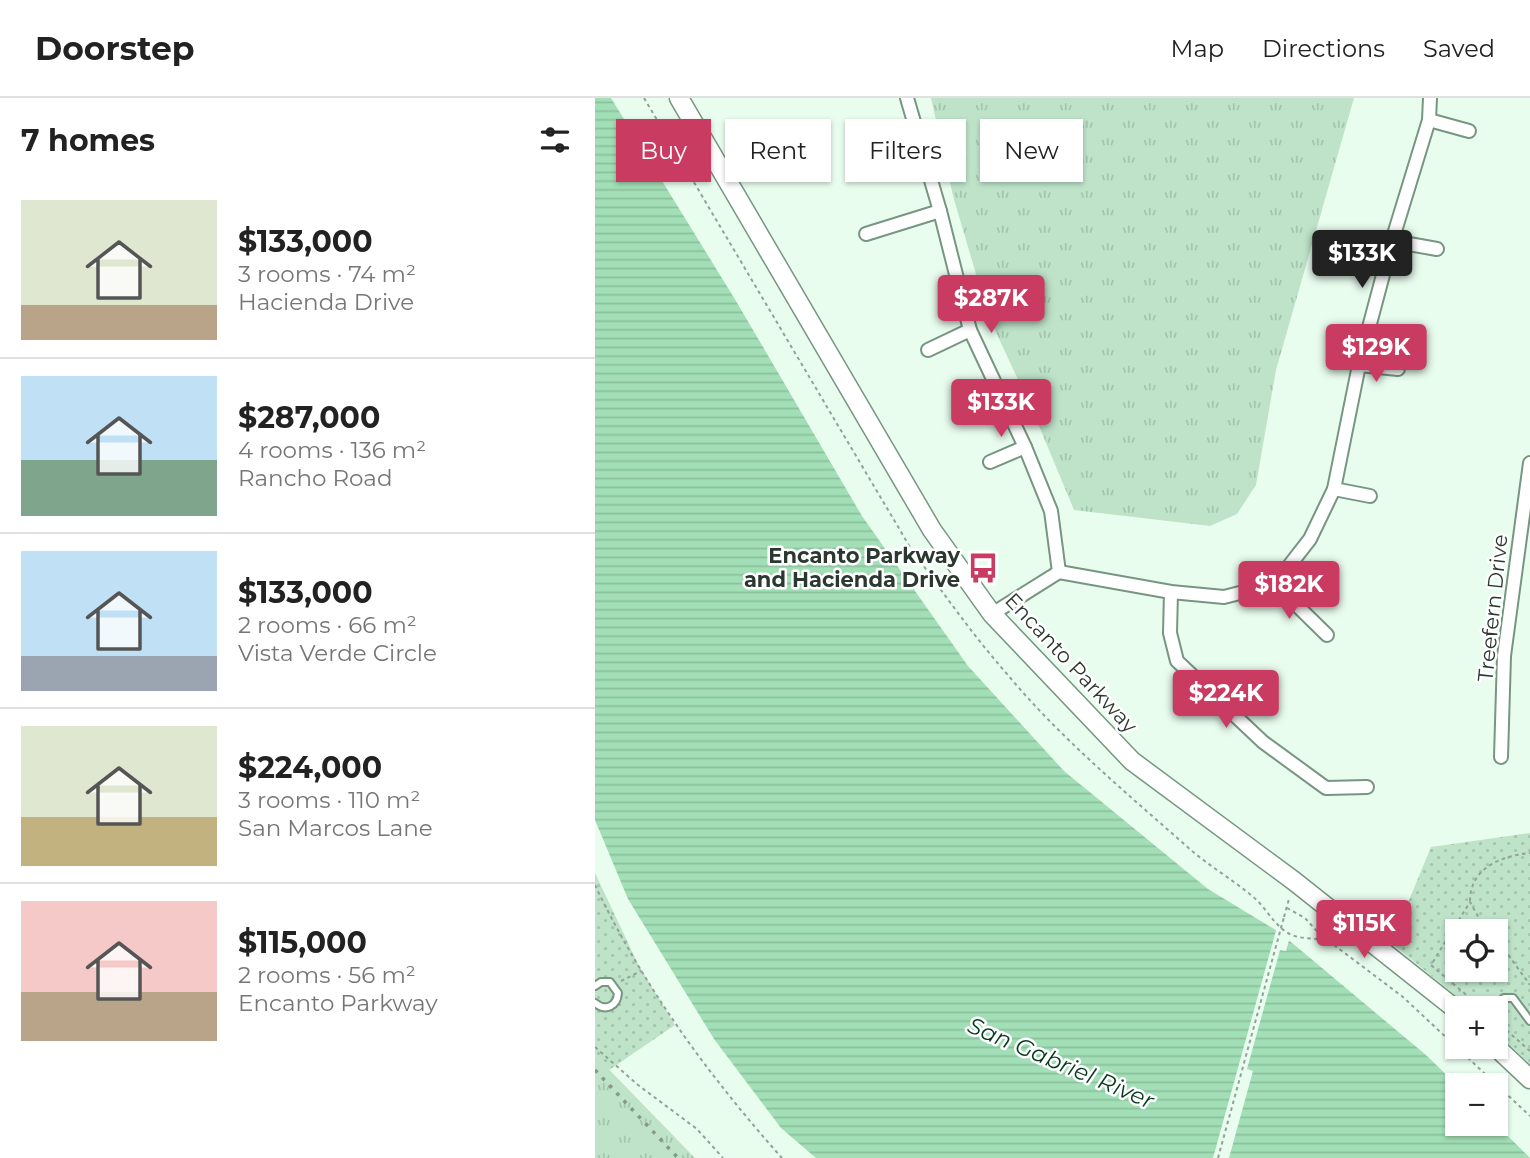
<!DOCTYPE html>
<meta charset="utf-8">
<style>
:root{--surface:#fff;--page:#f6f6f6;--text:#222;--muted:#767676;--line:#e0e0e0;--accent:#ca3b61}
body{margin:0;font-family:Montserrat,sans-serif;background:var(--page);color:var(--text);height:100vh;display:flex;flex-direction:column;font-size:26px;white-space:nowrap}
*{box-sizing:border-box;margin:0}
p{font-size:23px;color:var(--muted)}
.icon{flex:none;width:38px;height:38px;fill:none;stroke:currentColor;stroke-width:2;stroke-linecap:round;stroke-linejoin:round}
.map{position:relative;flex:1;overflow:hidden}
.side{display:flex;flex-direction:column;background:var(--surface);width:595px}
.side>*{flex:none}
.guide{position:absolute;left:21px;top:21px;width:665px;height:63px;display:flex;gap:14px}
.buttons{position:absolute;left:850px;top:821px;display:grid;gap:14px}
.buttons a{display:grid;place-items:center;width:63px;height:63px;border-radius:0px;background:var(--surface);box-shadow:0 2px 5px #0004;font-size:35px}
.price{position:absolute;translate:-50% -60px;padding:0 16px;border-radius:7px;background:var(--accent);color:#fff;font-size:23px;line-height:46px;filter:drop-shadow(0 2px 4px #0008)}
.price::after{content:'';position:absolute;left:50%;top:42px;width:21px;height:16px;margin-left:-10px;background:inherit;clip-path:polygon(0 0,100% 0,50% 100%)}
.price.selected{background:#222;color:#fff}
ul{padding:0;list-style:none}
li{display:flex;align-items:center;gap:21px;height:175px;padding:0 21px}
li+li{border-top:2px solid var(--line)}
li span{display:grid;place-items:center;flex:none;width:196px;height:140px;border-radius:0px;color:#555}
li>.icon{margin-inline-start:auto}
span .icon{width:84px;height:84px;fill:#fffc;stroke-width:1}
li b{font-size:30px}
h2{display:flex;justify-content:space-between;align-items:center;height:84px;padding:0 21px;font-size:30px}
.pill{padding:0 24px;border-radius:0px;background:var(--surface);box-shadow:0 2px 5px #0004;font-size:24px;line-height:63px}
.pill.selected{background:var(--accent);color:#fff}
header{display:flex;align-items:center;gap:42px;box-sizing:border-box;height:98px;padding:0 35px;background:var(--surface);border-bottom:2px solid var(--line)}
header strong{font-size:33px}
nav{display:flex;gap:38px;margin-inline-start:auto;font-size:24px}
main{display:flex;flex:1;min-height:0}
.map>svg:first-child{display:block}
.grass{fill:url(#grass-tufts)}
.park{fill:url(#park-dots);fill-rule:evenodd}
.water{fill:url(#water-rules)}
.pier{fill:#e9fdef}
.lines{fill:none;stroke-linecap:round;stroke-linejoin:round}
.lane-casing{stroke:#779681;stroke-width:10}
.street-casing{stroke:#779681;stroke-width:16}
.secondary-casing{stroke:#779681;stroke-width:21}
.path{stroke:#91a296;stroke-width:2;stroke-dasharray:3.5 3.5;stroke-linecap:butt}
.lane{stroke:#fff;stroke-width:6}
.street{stroke:#fff;stroke-width:12}
.secondary{stroke:#fff;stroke-width:18}
.rail{stroke:#86978b;stroke-width:3.5;stroke-dasharray:3.5 7;stroke-linecap:butt}
.path-bridge{stroke:#91a296;stroke-width:2;stroke-dasharray:3.5 3.5;stroke-linecap:butt}
.labels{text-anchor:middle;stroke-width:5;stroke-linejoin:round;paint-order:stroke}
.poi-label{font-size:21px;font-weight:bold;fill:#2b382f;stroke:#fff;text-anchor:end}
.street-label{font-size:21px;fill:#2b382f;stroke:#fff}
.water-label{font-size:23px;font-style:italic;fill:#093a20;stroke:#fff}
</style>
<header>
<strong>Doorstep</strong>
<nav><a>Map</a><a>Directions</a><a>Saved</a></nav>
</header>
<main>
<section class="side">
<h2>7 homes<svg class="icon" aria-label="filters" viewBox="0 0 24 24"><path d="M4 7h16M4 17h16"/><circle cx="9" cy="7" r="2"/><circle cx="15" cy="17" r="2"/></svg></h2>
<ul>
<li><span style="background:linear-gradient(#dfe7d0 75%,#b9a48a 0)"><svg class="icon" aria-label="home" viewBox="0 0 24 24"><path d="M3 11l9-7 9 7M6 9v11h12V9"/></svg></span><div><b>$133,000</b><p>3 rooms · 74 m²</p><p>Hacienda Drive</p></div></li>
<li><span style="background:linear-gradient(#bfe0f5 60%,#7fa58c 0)"><svg class="icon" aria-label="home" viewBox="0 0 24 24"><path d="M3 11l9-7 9 7M6 9v11h12V9"/></svg></span><div><b>$287,000</b><p>4 rooms · 136 m²</p><p>Rancho Road</p></div></li>
<li><span style="background:linear-gradient(#bfe0f5 75%,#9aa5b1 0)"><svg class="icon" aria-label="home" viewBox="0 0 24 24"><path d="M3 11l9-7 9 7M6 9v11h12V9"/></svg></span><div><b>$133,000</b><p>2 rooms · 66 m²</p><p>Vista Verde Circle</p></div></li>
<li><span style="background:linear-gradient(#dfe7d0 65%,#c2b280 0)"><svg class="icon" aria-label="home" viewBox="0 0 24 24"><path d="M3 11l9-7 9 7M6 9v11h12V9"/></svg></span><div><b>$224,000</b><p>3 rooms · 110 m²</p><p>San Marcos Lane</p></div></li>
<li><span style="background:linear-gradient(#f6c9c9 65%,#b9a48a 0)"><svg class="icon" aria-label="home" viewBox="0 0 24 24"><path d="M3 11l9-7 9 7M6 9v11h12V9"/></svg></span><div><b>$115,000</b><p>2 rooms · 56 m²</p><p>Encanto Parkway</p></div></li>
</ul>
</section>
<div class="map">
<svg width="935" height="1060" viewBox="0 0 935 1060">
<defs>
<pattern id="grass-tufts" width="24" height="20" patternUnits="userSpaceOnUse" patternTransform="scale(1.75)"><rect width="24" height="20" fill="#bee3c9"/><path d="M3 7l-1-3M5 7V3M7 7l1-3M15 17l-1-3M17 17v-4M19 17l1-3" fill="none" stroke="#a3c4ad"/></pattern>
<pattern id="park-dots" width="8" height="8" patternUnits="userSpaceOnUse" patternTransform="scale(1.75)"><rect width="8" height="8" fill="#bee3c9"/><path d="M2 2h.1M6 6h.1" fill="none" stroke="#a3c4ad" stroke-width="1.8" stroke-linecap="round"/></pattern>
<pattern id="water-rules" width="6" height="5" patternUnits="userSpaceOnUse" patternTransform="scale(1.75)"><rect width="6" height="5" fill="#a2dfb6"/><path d="M0 2.5h6" fill="none" stroke="#8cc09d"/></pattern>
</defs>
<rect width="100%" height="100%" fill="#e9fdef"/>
<g class="grass">
<polygon points="336,0 759,0 681,272 661,387 642,416 615,428 479,412 439,316 393,217 358,98"/>
<polygon points="0,957 100,1060 0,1060"/>
</g>
<g class="park">
<path d="M935,735V966L901,934V910H876L790,840L789,836L765,817L768,813L814,802L836,749ZM863,833H901V872H863Z"/>
<polygon points="0,775 44,868 80,927 14,972 0,957"/>
</g>
<polygon class="water" points="0,0 16,0 141,203 267,418 373,568 469,673 613,791 684,834 831,957 863,988 863,1026 901,1026 935,1060 221,1060 186,1030 119,941 33,801 0,722"/>
<polygon class="pier" points="682,829 695,839 691,853 685,852 652,971 658,973 634,1060 618,1060"/>
<g class="lines">
<g class="lane-casing">
<g id="lane">
<path d="M0,888L6,884H15L23,895C22,908 11,914 0,905"/>
<polyline points="898,910 909,900 918,900 935,923"/>
</g>
</g>
<g class="street-casing">
<g id="street">
<polyline points="312,0 345,113 375,232 430,349 456,413 464,474"/>
<polyline points="834,22 874,33"/>
<polyline points="271,136 345,113"/>
<polyline points="797,143 842,151"/>
<polyline points="333,252 375,232"/>
<polyline points="764,267 803,271"/>
<polyline points="395,364 430,349"/>
<polyline points="739,391 775,398"/>
<polyline points="680,486 732,537"/>
<polyline points="576,494 575,535 582,563 668,644 731,690 772,689"/>
<polyline points="397,516 464,474 576,494 629,499 680,486 715,441 739,391 764,267 797,143 834,22 835,0"/>
<polyline points="906,659 909,558 935,365"/>
</g>
</g>
<g class="secondary-casing">
<g id="secondary">
<polyline points="84,0 337,432 397,516 537,663 699,783 863,913"/>
<polyline points="900,948 935,981"/>
</g>
</g>
<g class="path">
<path d="M49,0L315,449C346,492 377,536 412,576C467,642 534,697 597,753C616,769 638,782 657,798C670,808 677,824 690,833C705,845 725,836 739,847L808,899L935,1018"/>
<path d="M0,787C48,888 113,977 187,1060"/>
<path d="M875,803C875,770 906,758 935,755"/>
<polyline points="692,810 710,820 729,841"/>
<polyline points="689,819 694,801"/>
<polyline points="901,840 935,887"/>
<polyline points="26,883 46,873"/>
<polyline points="887,910 836,867 875,804 885,822 896,833"/>
<polyline points="901,923 935,953"/>
<polyline points="0,949 43,987 102,1031 128,1060"/>
</g>
<use href="#lane" class="lane"/>
<use href="#street" class="street"/>
<use href="#secondary" class="secondary"/>
<polyline class="rail" points="0,972 83,1060"/>
<polyline class="path-bridge" points="623,1060 689,819"/>
</g>
<defs>
<g id="bus-bare" transform="scale(2.415)"><path d="M-5-6H5V4H4V6H2V4H-2V6H-4V4H-5ZM-3.5-4V0h7V-4ZM-3.5 1.2v1.5H-2V1.2ZM2 1.2v1.5H3.5V1.2Z" fill="#ca3b61" stroke="#fff" stroke-width="2.5" paint-order="stroke"/></g>
</defs>
<g fill-rule="evenodd">
<use href="#bus-bare" x="388" y="470"/>
</g>
<g class="labels">
<g class="poi-label">
<text x="365" y="465">Encanto Parkway<tspan x="365" dy="24">and Hacienda Drive</tspan></text>
</g>
<g class="street-label">
<text transform="translate(898 510) rotate(-84)" y="7">Treefern Drive</text>
<text transform="translate(476 565) rotate(47)" y="7">Encanto Parkway</text>
</g>
<g class="water-label">
<text transform="translate(466 965) rotate(23)" y="8">San Gabriel River</text>
</g>
</g>
</svg>
<div class="buttons">
<a><svg class="icon" aria-label="locate" viewBox="0 0 24 24"><circle cx="12" cy="12" r="6"/><path d="M12 2v4M12 18v4M2 12h4M18 12h4"/></svg></a>
<a>+</a>
<a>−</a>
</div>
<b class="price selected" style="left:767px;top:192px">$133K</b>
<b class="price" style="left:396px;top:237px">$287K</b>
<b class="price" style="left:781px;top:286px">$129K</b>
<b class="price" style="left:406px;top:341px">$133K</b>
<b class="price" style="left:694px;top:523px">$182K</b>
<b class="price" style="left:631px;top:632px">$224K</b>
<b class="price" style="left:769px;top:862px">$115K</b>
<div class="guide">
<a class="pill selected">Buy</a>
<a class="pill">Rent</a>
<a class="pill">Filters</a>
<a class="pill">New</a>
</div>
</div>
</main>
